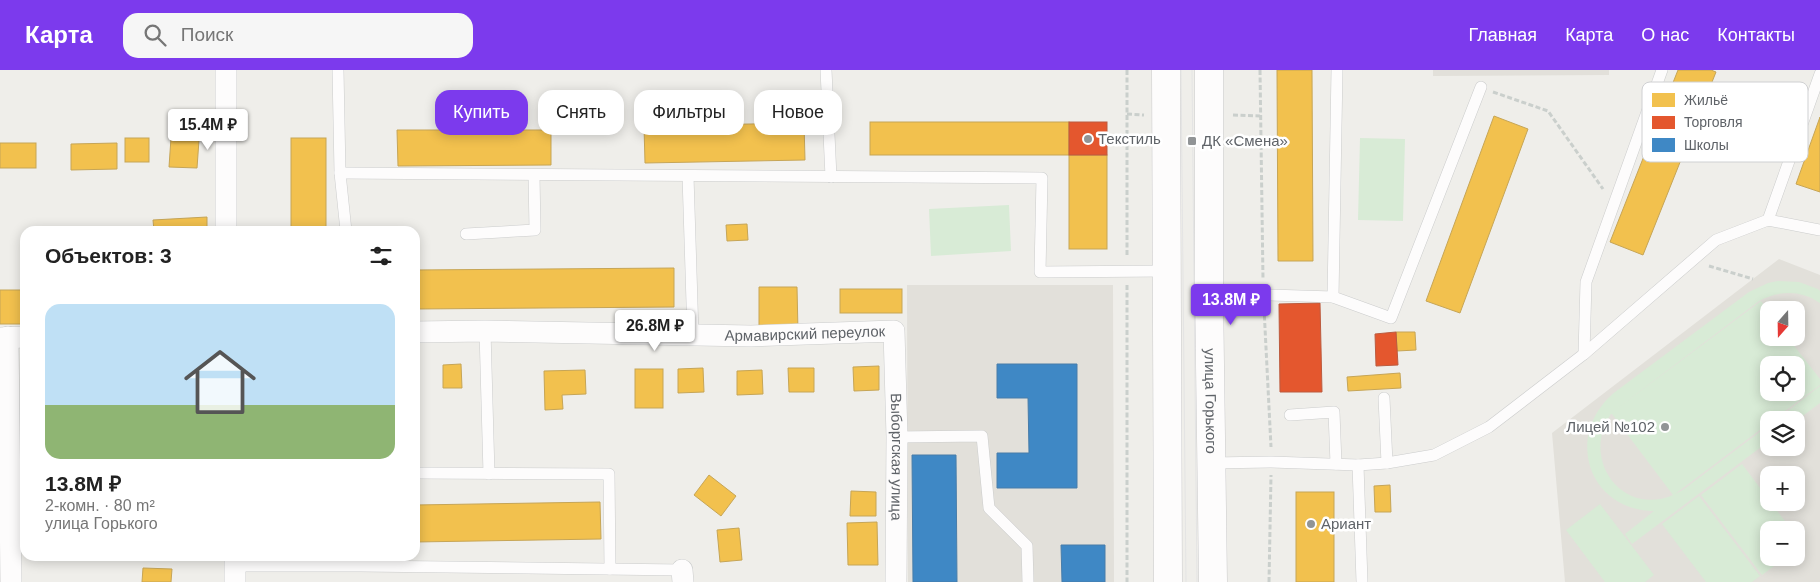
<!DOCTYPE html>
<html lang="ru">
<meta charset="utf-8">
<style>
:root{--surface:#fff;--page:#f6f6f6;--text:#222;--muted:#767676;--line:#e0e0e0;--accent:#7c3aed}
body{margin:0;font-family:Arial,sans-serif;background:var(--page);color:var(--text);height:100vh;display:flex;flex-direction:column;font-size:19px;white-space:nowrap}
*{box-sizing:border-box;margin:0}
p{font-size:16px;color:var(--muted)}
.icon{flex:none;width:28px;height:28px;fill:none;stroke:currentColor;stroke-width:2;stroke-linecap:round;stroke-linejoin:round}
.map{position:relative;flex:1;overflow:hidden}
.panel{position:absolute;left:20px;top:156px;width:400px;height:335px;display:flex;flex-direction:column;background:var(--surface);border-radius:15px;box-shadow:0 2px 12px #0003}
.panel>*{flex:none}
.banner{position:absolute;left:435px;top:20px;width:475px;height:45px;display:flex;gap:10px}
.needle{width:32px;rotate:200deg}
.fabs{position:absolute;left:1760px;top:231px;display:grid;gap:10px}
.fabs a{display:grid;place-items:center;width:45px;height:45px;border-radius:10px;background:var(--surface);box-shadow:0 2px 12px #0003;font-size:25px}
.price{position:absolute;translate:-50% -42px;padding:0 11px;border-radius:5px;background:#fff;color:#222;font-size:16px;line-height:32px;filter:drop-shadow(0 1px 2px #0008)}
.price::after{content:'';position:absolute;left:50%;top:30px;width:15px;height:11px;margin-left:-8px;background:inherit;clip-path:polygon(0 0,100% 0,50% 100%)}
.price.active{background:var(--accent);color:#fff}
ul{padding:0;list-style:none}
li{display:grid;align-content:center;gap:10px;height:265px;padding:0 25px}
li+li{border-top:1px solid var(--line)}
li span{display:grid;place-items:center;height:155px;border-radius:15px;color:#555}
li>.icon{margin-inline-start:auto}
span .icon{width:90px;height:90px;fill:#fffc;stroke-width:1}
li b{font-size:21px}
h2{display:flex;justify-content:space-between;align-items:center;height:60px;padding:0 25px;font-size:21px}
.chip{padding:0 18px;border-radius:15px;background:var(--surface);box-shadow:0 2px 12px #0003;font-size:18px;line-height:45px}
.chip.active{background:var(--accent);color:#fff}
header{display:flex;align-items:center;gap:30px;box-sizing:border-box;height:70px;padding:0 25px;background:var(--accent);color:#fff}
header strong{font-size:24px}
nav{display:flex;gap:28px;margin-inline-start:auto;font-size:18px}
.search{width:350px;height:45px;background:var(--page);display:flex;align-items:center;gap:12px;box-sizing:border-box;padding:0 18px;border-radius:15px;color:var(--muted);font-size:19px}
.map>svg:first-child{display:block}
.education{fill:#e2e0da;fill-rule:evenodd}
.green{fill:#d8ebd6;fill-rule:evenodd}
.homes{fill:#f2c14e;stroke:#c6a556}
.shops{fill:#e4572e;stroke:#bc5b3f}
.schools{fill:#3f88c5;stroke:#497da9}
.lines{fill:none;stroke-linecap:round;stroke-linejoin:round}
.lane-casing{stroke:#cbcccc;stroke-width:12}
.street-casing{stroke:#cbcccc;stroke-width:22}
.secondary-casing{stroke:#cacacb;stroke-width:29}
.path{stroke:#cacfcc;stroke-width:3;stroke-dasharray:5 2.5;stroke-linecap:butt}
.lane{stroke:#fdfcfc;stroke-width:11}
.street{stroke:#fdfcfc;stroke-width:21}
.secondary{stroke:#fdfcfc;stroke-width:28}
.tram{stroke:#e4e4e4;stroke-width:1}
.poi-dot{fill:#919496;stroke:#fff;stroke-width:2}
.labels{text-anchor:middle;stroke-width:5;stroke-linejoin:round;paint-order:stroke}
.poi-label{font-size:15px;fill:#5f6368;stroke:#fff;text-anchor:start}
.street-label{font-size:15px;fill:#5f6368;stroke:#fff}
.key{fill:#fff;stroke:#cfd0d2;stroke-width:1}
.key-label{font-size:14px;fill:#5f6368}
</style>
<header>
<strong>Карта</strong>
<div class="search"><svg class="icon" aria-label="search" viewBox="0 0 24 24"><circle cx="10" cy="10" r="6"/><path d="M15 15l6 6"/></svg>Поиск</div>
<nav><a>Главная</a><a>Карта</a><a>О нас</a><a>Контакты</a></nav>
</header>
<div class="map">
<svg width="1820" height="512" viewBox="0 0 1820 512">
<rect width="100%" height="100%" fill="#efeeea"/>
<g class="education">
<polygon points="1433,0 1609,0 1609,5 1433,6"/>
<path d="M1779,189L1820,205V512H1565L1552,363ZM1769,240H1796V268H1769ZM1769,295H1796V322H1769ZM1769,350H1796V378H1769ZM1769,405H1796V432H1769ZM1769,460H1796V488H1769Z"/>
<polygon points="907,215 1113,215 1114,512 908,512"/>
</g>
<g class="green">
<polygon points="1360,68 1405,69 1403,151 1358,150"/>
<polygon points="1009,135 1011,181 931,186 929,139"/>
<path d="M1778,211L1799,212L1818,219L1820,221V233C1801,220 1779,220 1759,231L1615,340L1761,231L1769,242V268H1788L1820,309V315L1773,350H1769V353L1675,424L1683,420L1769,355V371L1632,474L1625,464L1654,441C1587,440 1564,364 1615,322L1749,222L1768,213ZM1769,295H1796V322H1769ZM1611,344H1612L1673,425C1622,447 1580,389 1611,344Z"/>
<polygon points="1820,316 1820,333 1796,351 1776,350"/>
<polygon points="1742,394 1769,430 1769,432 1771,433 1792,460 1769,460 1769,488 1785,488 1762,505 1701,425"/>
<polygon points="1699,426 1760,506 1752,512 1706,512 1662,454"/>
<polygon points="1600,434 1654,505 1645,512 1605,512 1566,460"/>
</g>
<g class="homes">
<polygon points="1277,0 1312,0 1313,191 1278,191"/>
<polygon points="1678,0 1711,0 1716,2 1643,185 1610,172"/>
<polygon points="1494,46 1528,59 1460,243 1426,231"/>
<polygon points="1820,47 1820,122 1796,114"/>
<rect x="870" y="52" width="199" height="33"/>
<polygon points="804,53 805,90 645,93 644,56"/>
<polygon points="397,60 551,60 551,95 398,96"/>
<rect x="125" y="68" width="24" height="24"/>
<polygon points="171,68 199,70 197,98 169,97"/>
<rect x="291" y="68" width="35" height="93"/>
<rect x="0" y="73" width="36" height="25"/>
<polygon points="117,73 117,99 71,100 71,74"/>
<rect x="1069" y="85" width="38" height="94"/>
<polygon points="207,147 207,161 154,161 153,150"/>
<polygon points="747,154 748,170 727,171 726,155"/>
<polygon points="674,198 674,237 415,239 415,200"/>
<polygon points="759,217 797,217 798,262 759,262"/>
<rect x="840" y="219" width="62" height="24"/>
<rect x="0" y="220" width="25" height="34"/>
<polygon points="1396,262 1415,262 1416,280 1397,281"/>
<polygon points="461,294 462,318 443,318 443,295"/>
<polygon points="879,296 879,320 854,321 853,297"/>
<polygon points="703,298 704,322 678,323 678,299"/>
<polygon points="788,298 814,298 814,322 789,322"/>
<rect x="635" y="299" width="28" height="39"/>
<polygon points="585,300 586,324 562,325 563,339 545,340 544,301"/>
<polygon points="762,300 763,324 737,325 737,301"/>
<polygon points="1400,303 1401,318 1348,321 1347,307"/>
<polygon points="709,405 736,426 721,446 694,425"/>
<polygon points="1390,415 1391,442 1375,442 1374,416"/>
<polygon points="851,421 876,422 876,446 850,446"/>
<rect x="1296" y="422" width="38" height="90"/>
<polygon points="600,432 601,469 415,472 415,435"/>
<polygon points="877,452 878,495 848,495 847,453"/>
<polygon points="739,458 742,490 720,492 717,460"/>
<polygon points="143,498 172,499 171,512 142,512"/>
</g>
<g class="shops">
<rect x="1069" y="52" width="38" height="33"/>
<polygon points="1320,233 1322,322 1280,322 1279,234"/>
<polygon points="1396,262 1398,295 1376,296 1375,264"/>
</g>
<g class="schools">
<polygon points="997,294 1077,294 1077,418 997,418 997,383 1029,383 1028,328 997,328"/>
<polygon points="912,385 956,385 957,512 913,512"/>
<polygon points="1061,475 1105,475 1105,512 1062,512"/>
</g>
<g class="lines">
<g class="lane-casing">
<g id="lane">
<polyline points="338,0 340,103 346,161"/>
<polyline points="826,0 831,107"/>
<polyline points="340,103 1042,108 1040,202 1166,201"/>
<polyline points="688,106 693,265"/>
<polyline points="1768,150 1820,4"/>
<polyline points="466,164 535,160 534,105"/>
<polyline points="1209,223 1333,227 1391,248 1481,17"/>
<polyline points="1333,227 1337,0"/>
<polyline points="485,261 489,404"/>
<polyline points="1584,284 1586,212 1662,0"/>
<polyline points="1384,328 1387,393"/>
<polyline points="1290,345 1334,342 1336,394"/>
<polyline points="897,367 982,366 989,438 1027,476 1028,512"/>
<polyline points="1212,393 1271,392 1358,395 1387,393 1434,385 1489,357 1584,284 1716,170 1768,150 1820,160"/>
<polyline points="1358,395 1362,512"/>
<polyline points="415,403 609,404 610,499"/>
<polyline points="235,496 361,496 682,500"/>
</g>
</g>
<g class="street-casing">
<g id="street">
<polyline points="226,161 226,0"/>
<path id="s1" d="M415,262L485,261L751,266L894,261L897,367L896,512"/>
<polyline points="8,267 11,512"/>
<polyline points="0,268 25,267"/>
<polyline points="235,486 235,512"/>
<polyline points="682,500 683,512"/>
</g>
</g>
<g class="secondary-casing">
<g id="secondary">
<polyline points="1166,0 1168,512"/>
<path id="s2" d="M1209,0V223L1213,512"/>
</g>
</g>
<g class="path">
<polyline points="1127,0 1127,186"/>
<polyline points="1260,0 1263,209"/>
<polyline points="1493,22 1548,41 1603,119"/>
<polyline points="1127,44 1144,45"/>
<polyline points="1233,45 1260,46"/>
<polyline points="1709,196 1753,209"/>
<polyline points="1127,215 1127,512"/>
<polyline points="1264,238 1271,377"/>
<polyline points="1269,512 1271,405"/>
</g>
<use href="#lane" class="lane"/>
<use href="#street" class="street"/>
<use href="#secondary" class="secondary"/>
<g class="tram">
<polyline points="1181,0 1186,512"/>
<polyline points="1192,0 1197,512"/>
</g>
</g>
<g class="poi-dot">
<circle cx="1088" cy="69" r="5"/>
<rect x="1187" y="66" width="10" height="10" rx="2.5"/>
<circle cx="1665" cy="357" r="5"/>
<circle cx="1311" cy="454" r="5"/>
</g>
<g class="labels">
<g class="poi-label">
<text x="1098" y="74">Текстиль</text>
<text x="1202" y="76">ДК «Смена»</text>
<text x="1655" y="362" text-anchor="end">Лицей №102</text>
<text x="1321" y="459">Ариант</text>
</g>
<g class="street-label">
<text dy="5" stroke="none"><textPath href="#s1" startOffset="390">Армавирский переулок</textPath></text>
<text dy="5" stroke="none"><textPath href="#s2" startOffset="331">улица Горького</textPath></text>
<text dy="5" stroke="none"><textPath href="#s1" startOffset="605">Выборгская улица</textPath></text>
</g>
</g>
<rect x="1642" y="12" width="166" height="80" rx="8" class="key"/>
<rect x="1652" y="23" width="23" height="14" fill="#f2c14e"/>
<rect x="1652" y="46" width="23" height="13" fill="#e4572e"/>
<rect x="1652" y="68" width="23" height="14" fill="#3f88c5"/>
<g class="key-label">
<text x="1684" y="35">Жильё</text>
<text x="1684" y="57">Торговля</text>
<text x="1684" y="80">Школы</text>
</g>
</svg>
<div class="fabs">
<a><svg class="needle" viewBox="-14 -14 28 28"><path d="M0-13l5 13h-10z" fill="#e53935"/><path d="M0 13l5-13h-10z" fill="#767676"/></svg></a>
<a><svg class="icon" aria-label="locate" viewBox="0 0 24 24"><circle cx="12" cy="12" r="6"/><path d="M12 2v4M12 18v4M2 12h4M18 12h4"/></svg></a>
<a><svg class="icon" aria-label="layers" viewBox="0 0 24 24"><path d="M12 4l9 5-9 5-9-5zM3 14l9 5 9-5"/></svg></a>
<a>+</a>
<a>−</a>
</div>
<b class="price" style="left:208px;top:81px">15.4M ₽</b>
<b class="price active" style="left:1231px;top:256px">13.8M ₽</b>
<b class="price" style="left:655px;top:282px">26.8M ₽</b>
<div class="banner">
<a class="chip active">Купить</a>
<a class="chip">Снять</a>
<a class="chip">Фильтры</a>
<a class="chip">Новое</a>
</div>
<section class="panel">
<h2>Объектов: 3<svg class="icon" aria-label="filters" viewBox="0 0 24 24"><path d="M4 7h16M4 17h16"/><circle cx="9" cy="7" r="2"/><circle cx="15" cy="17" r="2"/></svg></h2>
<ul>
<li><span style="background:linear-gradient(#bfe0f5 65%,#8fb573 0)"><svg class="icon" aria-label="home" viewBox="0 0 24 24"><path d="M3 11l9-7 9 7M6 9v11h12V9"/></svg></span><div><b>13.8M ₽</b><p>2-комн. · 80 m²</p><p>улица Горького</p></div></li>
</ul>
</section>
</div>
